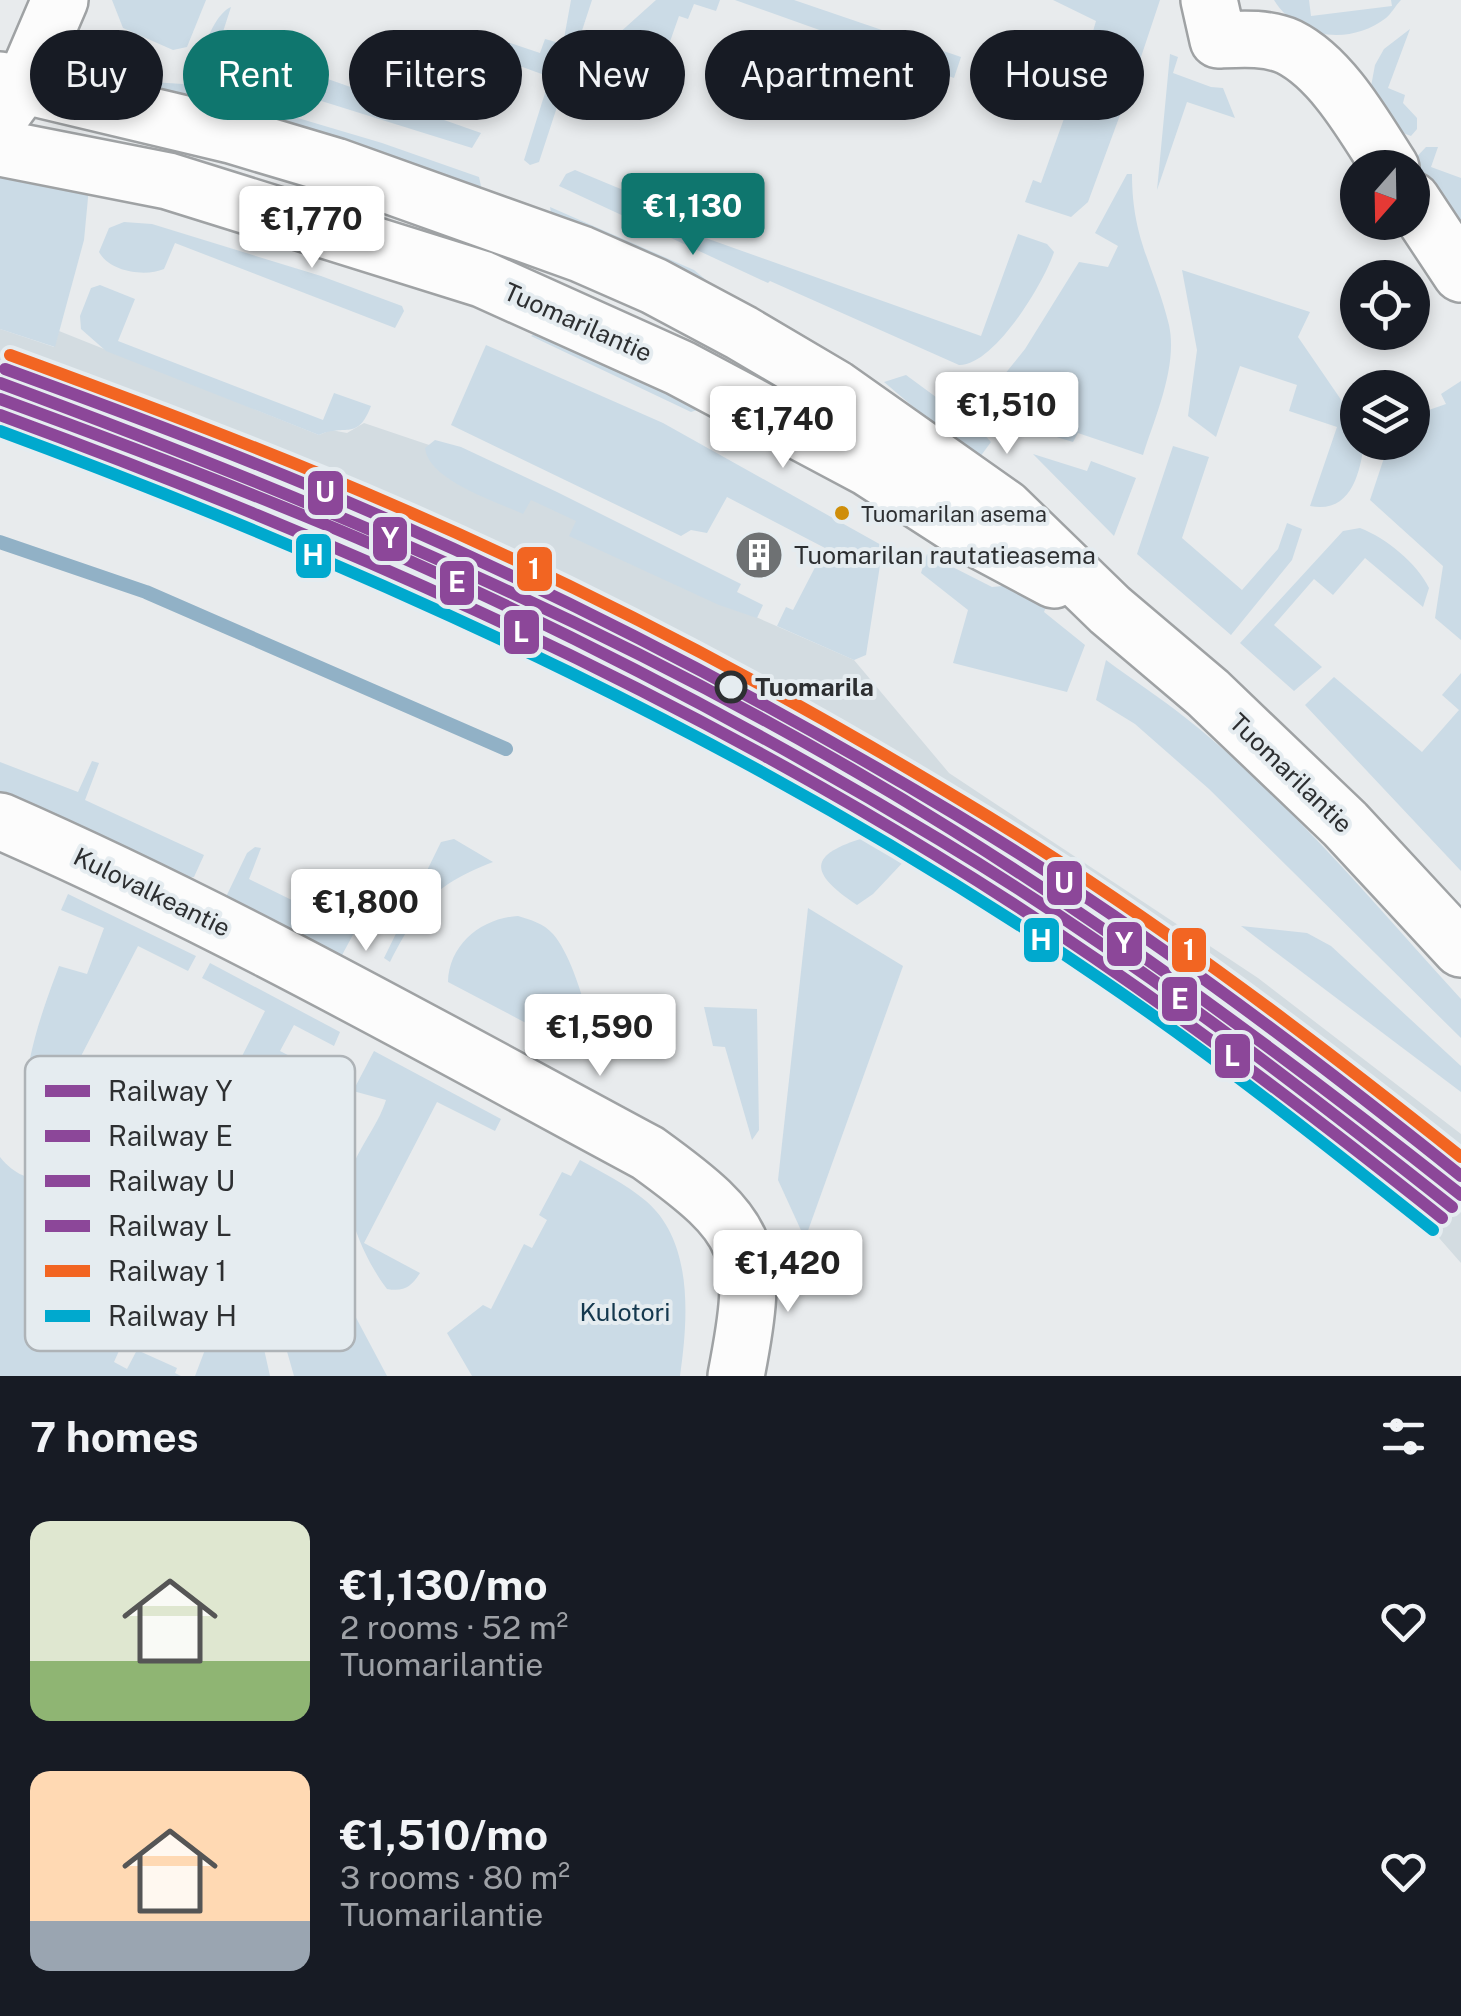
<!DOCTYPE html>
<meta charset="utf-8">
<style>
:root{--surface:#171b24;--page:#242831;--text:#f1f3f6;--muted:#9ea1a6;--accent:#0f766e}
body{margin:0;font-family:"Public Sans",sans-serif;background:var(--page);color:var(--text);height:100vh;display:flex;flex-direction:column;font-size:38px;white-space:nowrap}
*{box-sizing:border-box;margin:0}
p{font-size:32px;color:var(--muted)}
.icon{flex:none;width:55px;height:55px;fill:none;stroke:currentColor;stroke-width:2;stroke-linecap:round;stroke-linejoin:round}
.map{position:relative;height:1376px;overflow:hidden}
.side{display:flex;flex-direction:column;background:var(--surface);flex:1}
.side>*{flex:none}
.guide{position:absolute;left:30px;top:30px;width:1402px;height:90px;display:flex;gap:20px}
.needle{width:65px;rotate:200deg}
.fabs{position:absolute;left:1340px;top:150px;display:grid;gap:20px}
.fabs a{display:grid;place-items:center;width:90px;height:90px;border-radius:50%;background:var(--surface);box-shadow:0 5px 15px #0003;font-size:50px}
.price{position:absolute;translate:-50% -85px;padding:0 22px;border-radius:10px;background:#fff;color:#222;font-size:32px;line-height:65px;filter:drop-shadow(0 2px 5px #0008)}
.price::after{content:'';position:absolute;left:50%;top:60px;width:30px;height:22px;margin-left:-15px;background:inherit;clip-path:polygon(0 0,100% 0,50% 100%)}
.price.current{background:var(--accent);color:#fff}
ul{padding:0;list-style:none}
li{display:flex;align-items:center;gap:30px;height:250px;padding:0 30px}
li span{display:grid;place-items:center;flex:none;width:280px;height:200px;border-radius:20px;color:#555}
li>.icon{margin-inline-start:auto}
span .icon{width:120px;height:120px;fill:#fffc;stroke-width:1}
li b{font-size:42px}
h2{display:flex;justify-content:space-between;align-items:center;height:120px;padding:0 30px;font-size:42px}
.pill{padding:0 35px;border-radius:45px;background:var(--surface);box-shadow:0 5px 15px #0003;font-size:35px;line-height:90px}
.pill.current{background:var(--accent);color:#fff}
.map>svg:first-child{display:block}
.built{fill:#d3dce1}
.green{fill:#cbdbe6}
.lines{fill:none;stroke-linecap:round;stroke-linejoin:round}
.stream{stroke:#91b1c6;stroke-width:14}
.minor-casing{stroke:#9fa2a4;stroke-width:60}
.major-casing{stroke:#9fa2a4;stroke-width:60}
.minor{stroke:#fcfcfc;stroke-width:55}
.major{stroke:#fcfcfc;stroke-width:55}
.rail-1-casing{stroke:#e5ecf0;stroke-width:20}
.rail-2-casing{stroke:#e5ecf0;stroke-width:20}
.rail-3-casing{stroke:#e5ecf0;stroke-width:20}
.rail-4-casing{stroke:#e5ecf0;stroke-width:20}
.rail-5-casing{stroke:#e5ecf0;stroke-width:20}
.rail-6-casing{stroke:#e5ecf0;stroke-width:20}
.rail-1{stroke:#8c4799;stroke-width:12}
.rail-2{stroke:#8c4799;stroke-width:12}
.rail-3{stroke:#8c4799;stroke-width:12}
.rail-4{stroke:#8c4799;stroke-width:12}
.rail-5{stroke:#f26522;stroke-width:12}
.rail-6{stroke:#00a9ce;stroke-width:12}
.bus-dot{fill:#cf8e0a;stroke:#e5ecf0;stroke-width:4}
.stop-dot{fill:#e5ecf0;stroke:#2d2f31;stroke-width:5}
.labels{text-anchor:middle;stroke-width:8;stroke-linejoin:round;paint-order:stroke}
.bus-label{font-size:22px;fill:#2d2f31;stroke:#e5ecf0;text-anchor:start}
.street-label{font-size:25px;fill:#2d2f31;stroke:#e5ecf0}
.poi-label{font-size:25px;fill:#2d2f31;stroke:#e5ecf0;text-anchor:start}
.stop-label{font-size:25px;font-weight:bold;fill:#2d2f31;stroke:#e5ecf0;text-anchor:start}
.park-label{font-size:25px;fill:#14384e;stroke:#e5ecf0}
.key{fill:#e5ecf0;stroke:#aeb3b7;stroke-width:2.5}
.key-label{font-size:28px;fill:#2d2f31}
.line-badge{stroke:#e5ecf0;stroke-width:4}
.badge-label{font-size:28px;text-anchor:middle;font-weight:bold;fill:#fff}
</style>
<div class="map">
<svg width="1461" height="1376" viewBox="0 0 1461 1376">
<rect width="100%" height="100%" fill="#e8ebed"/>
<polygon class="built" points="0,329 54,347 59,331 319,435 331,430 347,433 364,423 441,449 670,556 733,607 854,660 949,773 1258,978 1461,1134 1461,1263 1411,1206 1258,1096 1219,1058 1105,982 1101,989 1057,960 1060,953 840,817 800,800 607,694 400,595 386,583 379,567 387,546 36,417 0,409"/>
<g class="green">
<polygon points="112,0 206,0 187,47 173,50 123,28"/>
<polygon points="571,0 592,0 539,162 530,165 524,160 550,77 478,51 484,34 540,53 545,39 563,44"/>
<polygon points="656,0 720,0 716,11 694,4 688,19 679,16 655,84 598,63 607,44"/>
<polygon points="735,0 794,0 961,57 954,78"/>
<polygon points="1053,0 1160,0 1131,87 1082,69 1096,21"/>
<path d="M1274,0H1309L1311,16L1392,6L1391,0H1401C1396,5 1391,14 1386,18C1349,46 1298,39 1274,0Z"/>
<path d="M231,7L220,41L481,133L472,148L209,66L202,54C207,38 217,13 231,7Z"/>
<polygon points="1410,29 1388,88 1405,95 1403,103 1417,118 1417,129 1411,136 1384,126 1369,97 1375,65 1384,49"/>
<polygon points="1170,54 1178,57 1173,73 1211,87 1223,88 1235,118 1187,102 1157,190"/>
<polygon points="1082,79 1127,96 1088,202 1071,217 1025,202 1033,180 1041,183 1076,85"/>
<polygon points="152,82 183,84 382,143 479,177 481,186 473,191 144,97"/>
<polygon points="1426,147 1438,147 1431,167 1461,178 1461,260 1411,163"/>
<polygon points="0,163 90,177 84,240 55,347 0,329"/>
<path d="M575,170L676,212L672,226L981,336L1018,234L1047,244L1054,252C1044,283 994,366 959,365L770,281L768,283L559,186L566,174Z"/>
<path d="M1127,174H1132C1132,241 1155,267 1169,325C1178,366 1155,417 1143,455L1078,433L1073,442C1045,433 1001,424 988,395L1025,349L1079,262L1108,267L1118,246L1095,233Z"/>
<polygon points="550,207 694,270 724,295 552,219"/>
<path d="M124,222L152,224L321,276L402,306L404,311L395,328L175,243L164,269C145,277 110,272 99,252L109,228Z"/>
<path d="M1182,270L1310,312L1298,337L1357,423L1358,442L1364,443C1360,475 1350,514 1310,506L1337,427L1289,411L1297,385L1240,366L1216,437L1188,416L1197,350Z"/>
<path d="M100,285L135,299L118,341L323,420L334,393L371,406C357,442 346,423 319,435L106,351L81,329L80,316L91,288Z"/>
<polygon points="544,329 652,379 697,410 691,412 531,336"/>
<polygon points="486,345 663,423 883,546 866,655 854,660 777,626 786,607 793,610 825,548 727,497 707,533 691,530 681,536 451,425"/>
<polygon points="906,375 978,428 991,442 977,461 884,382"/>
<polygon points="1461,381 1461,640 1435,618 1443,566 1370,500 1389,443 1412,442 1413,427 1424,430 1426,411 1446,404 1441,394"/>
<path d="M435,440L461,447L557,492L741,584L737,592L763,605L757,618L719,605L569,536L576,521L531,500L523,514C495,501 428,480 425,448Z"/>
<polygon points="1173,446 1209,457 1182,538 1242,590 1278,549 1287,523 1302,529 1292,560 1231,635 1137,554"/>
<polygon points="1033,454 1087,471 1091,461 1136,478 1114,536"/>
<path d="M1360,528C1386,538 1417,563 1429,588L1423,607L1365,558L1333,595L1314,579L1274,625L1322,667L1294,691L1240,643L1343,531Z"/>
<polygon points="927,554 992,587 1003,586 1046,607 1044,612 1085,645 1067,692 953,663 968,610 921,573"/>
<path d="M1106,660C1133,680 1161,698 1187,719C1288,799 1374,904 1461,999V1038L1209,789L1135,724L1096,700Z"/>
<polygon points="1461,673 1461,871 1305,705 1334,677 1422,752 1459,710 1442,695"/>
<polygon points="92,761 99,763 85,800 204,855 194,877 182,878 0,796 0,762 78,792"/>
<path d="M870,836L907,858L873,894L857,905C803,869 812,853 870,836Z"/>
<path d="M454,839L493,862C430,887 421,904 390,962L384,958L441,842Z"/>
<polygon points="255,847 261,848 249,879 355,931 341,957 224,901 247,853"/>
<path d="M68,894L196,956L188,971L138,946L65,1087L115,1114L105,1150C87,1160 81,1154 65,1143L57,1145L48,1157C0,1118 41,1015 59,966L87,974L104,928L61,910Z"/>
<polygon points="808,908 903,966 805,1239 778,1180"/>
<path d="M518,916C531,920 543,923 553,934C577,962 590,1028 602,1063L448,982C449,944 482,918 518,916Z"/>
<polygon points="1241,926 1307,933 1331,946 1461,1066 1461,1092"/>
<polygon points="210,963 340,1032 334,1046 294,1025 280,1051 305,1064 299,1076 283,1076 269,1107 236,1107 221,1097 225,1088 233,1092 248,1064 240,1060 265,1011 202,978"/>
<polygon points="704,1007 757,1009 759,1130 752,1140 725,1047 713,1046"/>
<path d="M374,1051L501,1119L495,1131L437,1102L364,1243L420,1273C411,1287 404,1292 387,1289C367,1263 343,1213 349,1179C353,1154 378,1127 386,1100L353,1091Z"/>
<path d="M288,1135C309,1149 337,1245 343,1273L336,1280L387,1376H294C288,1354 279,1328 279,1305C282,1236 305,1218 227,1184L233,1170L218,1166L224,1157L271,1161L280,1154Z"/>
<path d="M0,1157C51,1221 129,1125 192,1194L187,1208L147,1190L148,1186L132,1179L85,1289L80,1288L64,1321L122,1344L114,1362L127,1369L137,1350L177,1368L175,1373L181,1376H0Z"/>
<path d="M580,1160C603,1173 626,1184 646,1201C694,1242 688,1320 680,1376H472L447,1333L483,1305L491,1309L524,1244L532,1248L547,1220L539,1215L562,1172L571,1176Z"/>
<polygon points="209,1201 253,1218 265,1235 262,1340 270,1376 195,1376 216,1321 229,1327 241,1301 228,1294 259,1238 199,1214"/>
</g>
<g class="lines">
<polyline class="stream" points="0,542 146,592 506,749"/>
<g class="minor-casing">
<g id="minor">
<path d="M1209,0L1218,40C1241,39 1267,37 1289,47C1333,69 1365,128 1391,168"/>
<polyline points="0,117 24,84 60,0"/>
<polyline points="1412,200 1461,274"/>
<path d="M0,821C222,918 434,1038 648,1153C753,1229 761,1248 736,1376"/>
</g>
</g>
<g class="major-casing">
<g id="major">
<polyline points="0,80 231,135 335,166 581,254 654,286 742,333 835,388 1005,508 1110,610 1208,693 1345,824 1461,949"/>
<polyline points="0,148 168,181 482,279 680,368 868,468 981,541 1054,580"/>
</g>
</g>
<use href="#minor" class="minor"/>
<use href="#major" class="major"/>
<g class="rail-1-casing">
<path id="rail-1" d="M0,383C330,505 655,643 954,831C1131,942 1297,1065 1461,1195"/>
</g>
<g class="rail-2-casing">
<path id="rail-2" d="M0,399C129,446 257,494 383,549C575,634 761,732 940,840C1121,949 1287,1076 1452,1207"/>
</g>
<g class="rail-3-casing">
<path id="rail-3" d="M5,369C137,417 268,466 396,523C589,608 775,706 955,814C1133,921 1299,1046 1461,1176"/>
</g>
<g class="rail-4-casing">
<path id="rail-4" d="M0,415C324,534 639,673 934,854C1113,963 1279,1088 1442,1218"/>
</g>
<g class="rail-5-casing">
<path id="rail-5" d="M10,355C141,403 272,452 400,508C594,592 783,692 964,802C1139,907 1302,1030 1461,1157"/>
</g>
<g class="rail-6-casing">
<path id="rail-6" d="M0,431C387,574 761,747 1102,980C1217,1058 1325,1144 1433,1230"/>
</g>
<use href="#rail-1" class="rail-1"/>
<use href="#rail-2" class="rail-2"/>
<use href="#rail-3" class="rail-3"/>
<use href="#rail-4" class="rail-4"/>
<use href="#rail-5" class="rail-5"/>
<use href="#rail-6" class="rail-6"/>
</g>
<defs>
<g id="building-disc" transform="scale(2.5)"><circle r="9.5" fill="#6e7173" stroke="#e5ecf0"/><path d="M-4-6H4V6H1V3H-1V6H-4ZM-2.5-4.3h1.7v1.8h-1.7ZM.8-4.3h1.7v1.8H.8ZM-2.5-1h1.7V.8h-1.7ZM.8-1h1.7V.8H.8Z" fill="#fff"/></g>
</defs>
<g fill-rule="evenodd">
<use href="#building-disc" x="759" y="555"/>
</g>
<circle class="bus-dot" cx="842" cy="513" r="9"/>
<circle class="stop-dot" cx="731" cy="687" r="14"/>
<g class="labels">
<g class="bus-label">
<text x="861" y="522">Tuomarilan asema</text>
</g>
<g class="street-label">
<text transform="translate(578 322) rotate(24)" y="9">Tuomarilantie</text>
<text transform="translate(1291 773) rotate(44)" y="9">Tuomarilantie</text>
<text transform="translate(152 892) rotate(26)" y="9">Kulovalkeantie</text>
</g>
<g class="poi-label">
<text x="794" y="564">Tuomarilan rautatieasema</text>
</g>
<g class="stop-label">
<text x="755" y="696">Tuomarila</text>
</g>
<g class="park-label">
<text x="625" y="1321">Kulotori</text>
</g>
</g>
<rect x="25" y="1056" width="330" height="295" rx="15" class="key"/>
<rect x="45" y="1085" width="45" height="12" fill="#8c4799"/>
<rect x="45" y="1130" width="45" height="12" fill="#8c4799"/>
<rect x="45" y="1175" width="45" height="12" fill="#8c4799"/>
<rect x="45" y="1220" width="45" height="12" fill="#8c4799"/>
<rect x="45" y="1265" width="45" height="12" fill="#f26522"/>
<rect x="45" y="1310" width="45" height="12" fill="#00a9ce"/>
<g class="key-label">
<text x="108" y="1101">Railway Y</text>
<text x="108" y="1146">Railway E</text>
<text x="108" y="1191">Railway U</text>
<text x="108" y="1236">Railway L</text>
<text x="108" y="1281">Railway 1</text>
<text x="108" y="1326">Railway H</text>
</g>
<g class="line-badge">
<rect x="306" y="469" width="39" height="48" rx="10" fill="#8c4799"/>
<rect x="371" y="515" width="38" height="48" rx="10" fill="#8c4799"/>
<rect x="294" y="532" width="39" height="48" rx="10" fill="#00a9ce"/>
<rect x="515" y="545" width="39" height="48" rx="10" fill="#f26522"/>
<rect x="438" y="559" width="38" height="48" rx="10" fill="#8c4799"/>
<rect x="502" y="608" width="39" height="48" rx="10" fill="#8c4799"/>
<rect x="1045" y="859" width="39" height="48" rx="10" fill="#8c4799"/>
<rect x="1022" y="916" width="39" height="48" rx="10" fill="#00a9ce"/>
<rect x="1105" y="920" width="39" height="48" rx="10" fill="#8c4799"/>
<rect x="1170" y="926" width="38" height="48" rx="10" fill="#f26522"/>
<rect x="1160" y="975" width="39" height="48" rx="10" fill="#8c4799"/>
<rect x="1213" y="1032" width="39" height="48" rx="10" fill="#8c4799"/>
</g>
<g class="badge-label">
<text x="325" y="502">U</text>
<text x="390" y="548">Y</text>
<text x="313" y="565">H</text>
<text x="534" y="579">1</text>
<text x="457" y="592">E</text>
<text x="521" y="642">L</text>
<text x="1064" y="893">U</text>
<text x="1041" y="950">H</text>
<text x="1124" y="953">Y</text>
<text x="1189" y="960">1</text>
<text x="1180" y="1009">E</text>
<text x="1232" y="1066">L</text>
</g>
</svg>
<div class="fabs">
<a><svg class="needle" viewBox="-14 -14 28 28"><path d="M0-13l5 13h-10z" fill="#e53935"/><path d="M0 13l5-13h-10z" fill="#9ea1a6"/></svg></a>
<a><svg class="icon" aria-label="locate" viewBox="0 0 24 24"><circle cx="12" cy="12" r="6"/><path d="M12 2v4M12 18v4M2 12h4M18 12h4"/></svg></a>
<a><svg class="icon" aria-label="layers" viewBox="0 0 24 24"><path d="M12 4l9 5-9 5-9-5zM3 14l9 5 9-5"/></svg></a>
</div>
<b class="price current" style="left:693px;top:258px">€1,130</b>
<b class="price" style="left:312px;top:271px">€1,770</b>
<b class="price" style="left:1007px;top:457px">€1,510</b>
<b class="price" style="left:783px;top:471px">€1,740</b>
<b class="price" style="left:366px;top:954px">€1,800</b>
<b class="price" style="left:600px;top:1079px">€1,590</b>
<b class="price" style="left:788px;top:1315px">€1,420</b>
<div class="guide">
<a class="pill">Buy</a>
<a class="pill current">Rent</a>
<a class="pill">Filters</a>
<a class="pill">New</a>
<a class="pill">Apartment</a>
<a class="pill">House</a>
</div>
</div>
<section class="side">
<h2>7 homes<svg class="icon" aria-label="filters" viewBox="0 0 24 24"><path d="M4 7h16M4 17h16"/><circle cx="9" cy="7" r="2"/><circle cx="15" cy="17" r="2"/></svg></h2>
<ul>
<li><span style="background:linear-gradient(#dfe7d0 70%,#8fb573 0)"><svg class="icon" aria-label="home" viewBox="0 0 24 24"><path d="M3 11l9-7 9 7M6 9v11h12V9"/></svg></span><div><b>€1,130/mo</b><p>2 rooms · 52 m²</p><p>Tuomarilantie</p></div><svg class="icon" aria-label="heart" viewBox="0 0 24 24"><path d="M12 20l-8-8c-3-5 5-10 8-4 3-6 11-1 8 4z"/></svg></li>
<li><span style="background:linear-gradient(#ffd9b3 75%,#9aa5b1 0)"><svg class="icon" aria-label="home" viewBox="0 0 24 24"><path d="M3 11l9-7 9 7M6 9v11h12V9"/></svg></span><div><b>€1,510/mo</b><p>3 rooms · 80 m²</p><p>Tuomarilantie</p></div><svg class="icon" aria-label="heart" viewBox="0 0 24 24"><path d="M12 20l-8-8c-3-5 5-10 8-4 3-6 11-1 8 4z"/></svg></li>
</ul>
</section>
